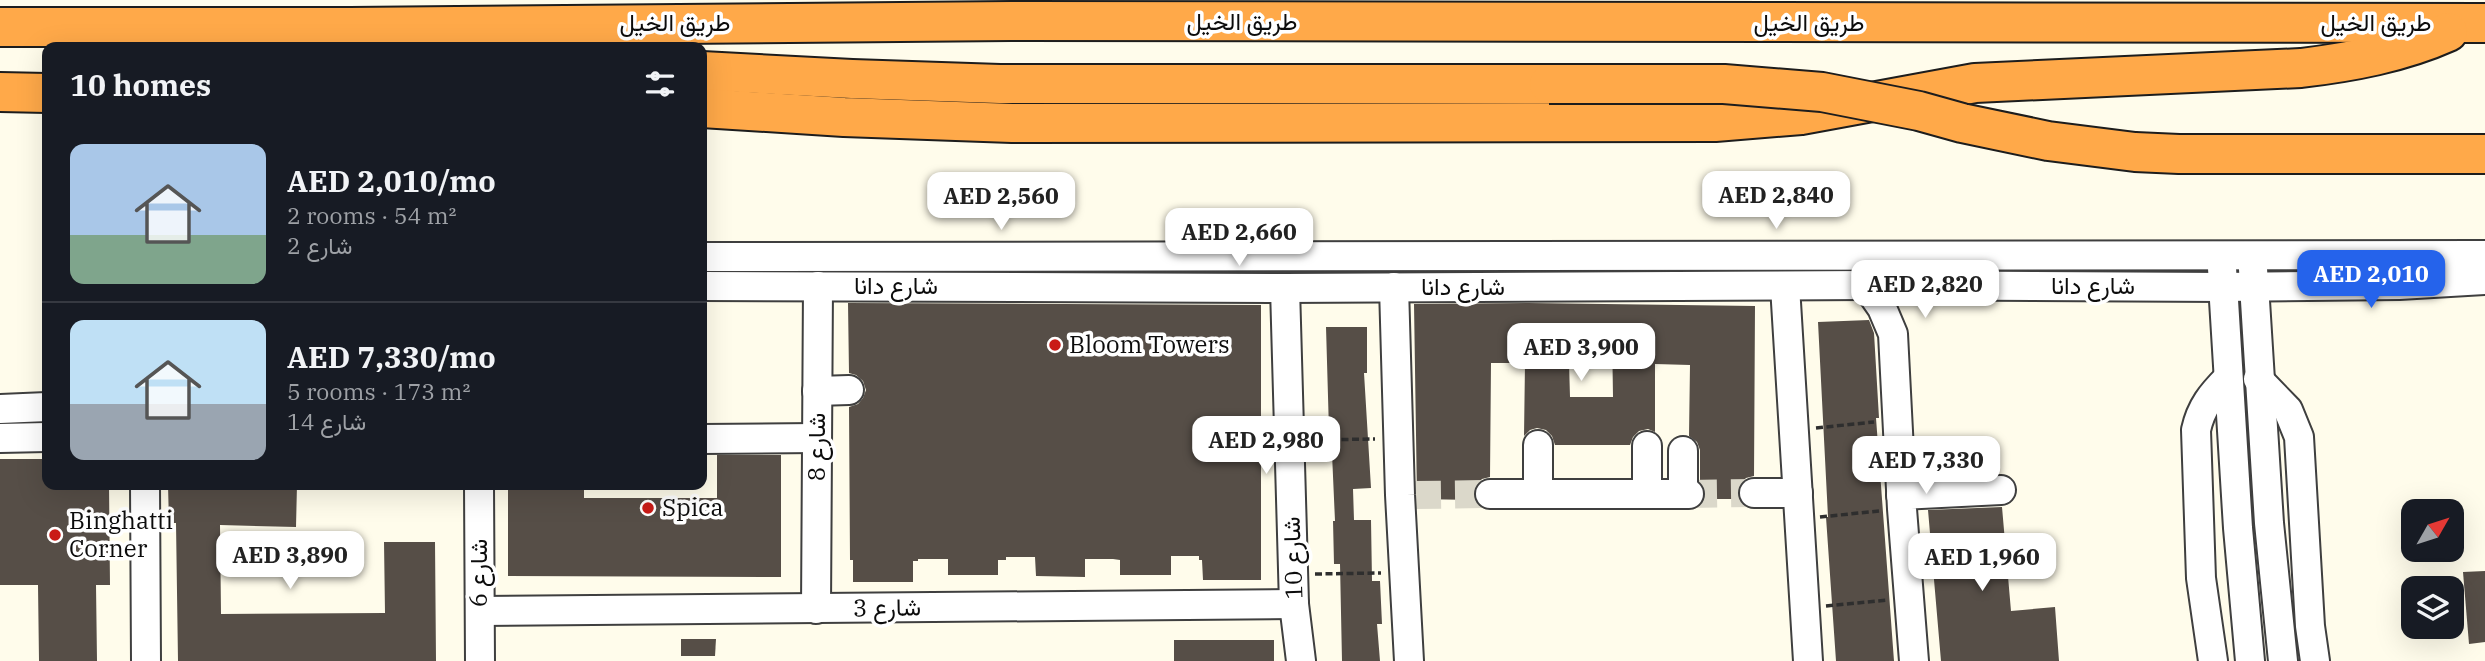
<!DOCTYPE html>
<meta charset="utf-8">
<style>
:root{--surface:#171b24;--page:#20242c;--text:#f1f3f6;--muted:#9ea1a6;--line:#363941;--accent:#2563eb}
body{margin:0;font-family:"IBM Plex Serif",Vazirmatn,serif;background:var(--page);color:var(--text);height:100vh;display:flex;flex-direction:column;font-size:26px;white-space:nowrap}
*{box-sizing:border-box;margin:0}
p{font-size:23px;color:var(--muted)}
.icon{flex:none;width:38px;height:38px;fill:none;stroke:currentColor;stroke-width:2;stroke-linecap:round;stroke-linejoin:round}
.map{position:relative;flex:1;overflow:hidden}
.panel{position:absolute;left:42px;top:42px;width:665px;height:448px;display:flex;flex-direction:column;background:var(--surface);border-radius:14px;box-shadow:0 7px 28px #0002}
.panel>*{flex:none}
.needle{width:46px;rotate:51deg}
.tools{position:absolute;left:2401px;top:499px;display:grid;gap:14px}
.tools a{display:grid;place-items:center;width:63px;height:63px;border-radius:14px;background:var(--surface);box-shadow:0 7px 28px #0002;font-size:35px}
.price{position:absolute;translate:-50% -60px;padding:0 16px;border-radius:14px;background:#fff;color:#222;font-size:23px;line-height:46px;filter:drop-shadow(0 2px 4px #0008)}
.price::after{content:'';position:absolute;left:50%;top:42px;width:21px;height:16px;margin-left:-10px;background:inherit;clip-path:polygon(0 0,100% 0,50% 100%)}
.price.current{background:var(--accent);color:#fff}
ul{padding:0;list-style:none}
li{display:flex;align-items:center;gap:21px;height:175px;padding:0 28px}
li+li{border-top:2px solid var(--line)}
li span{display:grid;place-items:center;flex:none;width:196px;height:140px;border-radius:14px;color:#555}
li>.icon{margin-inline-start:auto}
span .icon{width:84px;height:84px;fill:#fffc;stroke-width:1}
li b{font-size:30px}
h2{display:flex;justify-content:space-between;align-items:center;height:84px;padding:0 28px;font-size:30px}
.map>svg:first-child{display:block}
.building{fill:#564e47;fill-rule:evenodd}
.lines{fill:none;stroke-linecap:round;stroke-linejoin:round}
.minor-tunnel{stroke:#dbd8ca;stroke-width:28;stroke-dasharray:28 14;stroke-linecap:butt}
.minor-casing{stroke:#3f3f3f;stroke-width:32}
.highway-casing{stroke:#1d1d1d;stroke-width:42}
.path{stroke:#2e2e2e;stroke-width:3.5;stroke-dasharray:7 3.5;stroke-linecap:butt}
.minor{stroke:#fff;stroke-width:28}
.highway{stroke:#ffa949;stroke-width:38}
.highway-bridge-casing{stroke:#1d1d1d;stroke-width:42;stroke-linecap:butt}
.highway-bridge{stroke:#ffa949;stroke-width:38}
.poi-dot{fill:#c91b17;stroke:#fff;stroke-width:2.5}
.labels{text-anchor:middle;stroke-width:7;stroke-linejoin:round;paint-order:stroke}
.street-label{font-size:24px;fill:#0c0c0c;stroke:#fff}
.poi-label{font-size:24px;fill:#0c0c0c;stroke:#fff;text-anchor:start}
</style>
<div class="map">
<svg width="2485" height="661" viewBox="0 0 2485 661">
<rect width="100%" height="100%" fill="#fffceb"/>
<g class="building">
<polygon points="848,303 1261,305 1261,580 1203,580 1202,560 1199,560 1199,556 1171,556 1171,575 1120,575 1120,560 1113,559 1085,559 1085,577 1036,576 1035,557 1006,557 1006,560 998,560 998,575 948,575 948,559 918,559 918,561 913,561 913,582 853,582 853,560 850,560 849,407 858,404 863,398 866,390 863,381 856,375 849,373"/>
<path d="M1529,303L1755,306L1754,476L1746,478L1740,484L1737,492L1739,499H1704V486L1700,482V450L1697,442L1689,436L1690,365L1655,364V432L1648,429L1639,431L1633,437L1630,445H1555L1552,436L1546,430L1537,428L1530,430L1524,436L1525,363H1491L1490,477L1482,479L1476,485L1473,493L1475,500L1417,499L1414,304ZM1561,332H1612L1613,397H1570L1569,362H1561Z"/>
<polygon points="1869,320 1874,333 1879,418 1876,418 1894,661 1836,661 1826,517 1828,517 1818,322"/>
<polygon points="1326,327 1367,327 1367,373 1364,373 1371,488 1353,489 1354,520 1371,520 1372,581 1380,581 1382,624 1377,624 1380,661 1342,661 1340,564 1334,564 1333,521 1335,521 1331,431 1329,431"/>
<polygon points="717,455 781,455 781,577 508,576 508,485 584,485 584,498 717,498"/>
<polygon points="0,459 47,459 47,485 109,485 110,585 96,585 97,661 39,661 38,585 0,585"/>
<polygon points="168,485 297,485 296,527 220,525 221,614 385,613 384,542 435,542 436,661 178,661 176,523 169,523"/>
<polygon points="2002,507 2011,611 2055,607 2059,661 1941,661 1928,510"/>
<polygon points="2485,571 2485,642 2469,644 2463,572"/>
<polygon points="681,639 716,639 715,656 681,656"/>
<rect x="1174" y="640" width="100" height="21"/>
</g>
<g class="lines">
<g class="minor-tunnel">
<polyline points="1689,494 1754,493"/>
<polyline points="1413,495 1490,494"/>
</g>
<g class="minor-casing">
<g id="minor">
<polyline points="702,257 2485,255"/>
<polyline points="2222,268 2238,528 2250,661"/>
<polyline points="2253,269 2269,523 2283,661"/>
<polyline points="1866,285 1882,308 1893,334 1902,509 1914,661"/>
<polyline points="702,286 1285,288 1866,285 2223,287 2399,285 2485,280"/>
<polyline points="1785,286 1808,661"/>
<polyline points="1394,287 1400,495 1409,661"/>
<polyline points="1285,288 1294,604 1301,661"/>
<polyline points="2258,379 2288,410 2299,437 2310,626 2315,661"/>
<polyline points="817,391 849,390"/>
<polyline points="0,409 47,407"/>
<polyline points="0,438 47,437"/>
<polyline points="702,439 817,438"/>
<polyline points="1538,445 1538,494"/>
<polyline points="145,485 146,661"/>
<polyline points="479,485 480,661"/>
<polyline points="1683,493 1683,451"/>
<polyline points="1754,493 1798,493"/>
<polyline points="1490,494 1689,494"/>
<polyline points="1647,494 1647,446"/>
<polyline points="1901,495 2001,490"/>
<polyline points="816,609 818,286"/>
<polyline points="480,611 1294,604"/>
<path d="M2213,661L2201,578L2196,430C2201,407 2212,394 2228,378"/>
</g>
</g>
<g class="highway-casing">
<g id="highway">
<polyline points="0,27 350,27 1011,21 2485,23"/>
<polyline points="702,71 852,79 1000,84 1549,84"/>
<polyline points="0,92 47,93"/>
<path d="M702,108L844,117L1012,123L1715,122L1801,115L1975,83L2301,68C2351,62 2401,53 2448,32"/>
</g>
</g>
<g class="path">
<polyline points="1816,428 1874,422"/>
<polyline points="1310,440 1375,439"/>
<polyline points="1820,517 1879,511"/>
<polyline points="1315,574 1381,573"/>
<polyline points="1826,606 1888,600"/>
</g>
<use href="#minor" class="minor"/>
<use href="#highway" class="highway"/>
<g class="highway-bridge-casing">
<polyline id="highway-bridge" points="1549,84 1724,84 1822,92 1919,111 1962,123 2048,141 2135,152 2179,154 2485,154"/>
</g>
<use href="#highway-bridge" class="highway-bridge"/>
</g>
<g class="poi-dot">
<circle cx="1055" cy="345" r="7"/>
<circle cx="648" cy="508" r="7"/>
<circle cx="55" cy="535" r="7"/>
</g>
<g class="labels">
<g class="street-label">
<text x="1242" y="30">طريق الخيل</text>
<text x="675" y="31">طريق الخيل</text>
<text x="1809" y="31">طريق الخيل</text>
<text x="2376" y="31">طريق الخيل</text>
<text x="896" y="294">شارع دانا</text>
<text x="2093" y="294">شارع دانا</text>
<text x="1463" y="295">شارع دانا</text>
<text transform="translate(817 447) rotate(-90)" y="8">شارع 8</text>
<text transform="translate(1293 558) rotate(-92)" y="8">شارع 10</text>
<text transform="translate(479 573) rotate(-90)" y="8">شارع 6</text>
<text transform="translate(887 608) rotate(-1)" y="8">شارع 3</text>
</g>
<g class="poi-label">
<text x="1069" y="353">Bloom Towers</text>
<text x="662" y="516">Spica</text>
<text x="69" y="529">Binghatti<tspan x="69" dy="28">Corner</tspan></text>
</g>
</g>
</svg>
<div class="tools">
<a><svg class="needle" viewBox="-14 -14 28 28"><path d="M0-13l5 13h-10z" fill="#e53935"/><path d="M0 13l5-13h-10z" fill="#9ea1a6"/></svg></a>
<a><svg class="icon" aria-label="layers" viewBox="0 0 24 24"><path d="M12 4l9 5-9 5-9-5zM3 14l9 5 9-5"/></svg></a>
</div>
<b class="price" style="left:1776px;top:231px">AED 2,840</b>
<b class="price" style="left:1001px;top:232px">AED 2,560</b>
<b class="price" style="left:1239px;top:268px">AED 2,660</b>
<b class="price current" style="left:2371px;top:310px">AED 2,010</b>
<b class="price" style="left:1925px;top:320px">AED 2,820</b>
<b class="price" style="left:1581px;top:383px">AED 3,900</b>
<b class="price" style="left:1266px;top:476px">AED 2,980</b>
<b class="price" style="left:1926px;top:496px">AED 7,330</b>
<b class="price" style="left:290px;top:591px">AED 3,890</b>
<b class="price" style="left:1982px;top:593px">AED 1,960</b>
<section class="panel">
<h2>10 homes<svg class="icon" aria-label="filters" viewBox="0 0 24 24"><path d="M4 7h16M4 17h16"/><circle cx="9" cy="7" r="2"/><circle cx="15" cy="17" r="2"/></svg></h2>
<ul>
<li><span style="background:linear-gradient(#a9c7e8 65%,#7fa58c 0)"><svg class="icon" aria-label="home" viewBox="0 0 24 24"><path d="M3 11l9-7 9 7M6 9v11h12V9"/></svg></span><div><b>AED 2,010/mo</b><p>2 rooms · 54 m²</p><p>شارع 2</p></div></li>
<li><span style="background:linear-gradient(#bfe0f5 60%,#9aa5b1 0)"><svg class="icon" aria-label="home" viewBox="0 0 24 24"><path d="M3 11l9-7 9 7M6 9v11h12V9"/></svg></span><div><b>AED 7,330/mo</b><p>5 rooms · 173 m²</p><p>شارع 14</p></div></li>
</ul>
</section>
</div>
